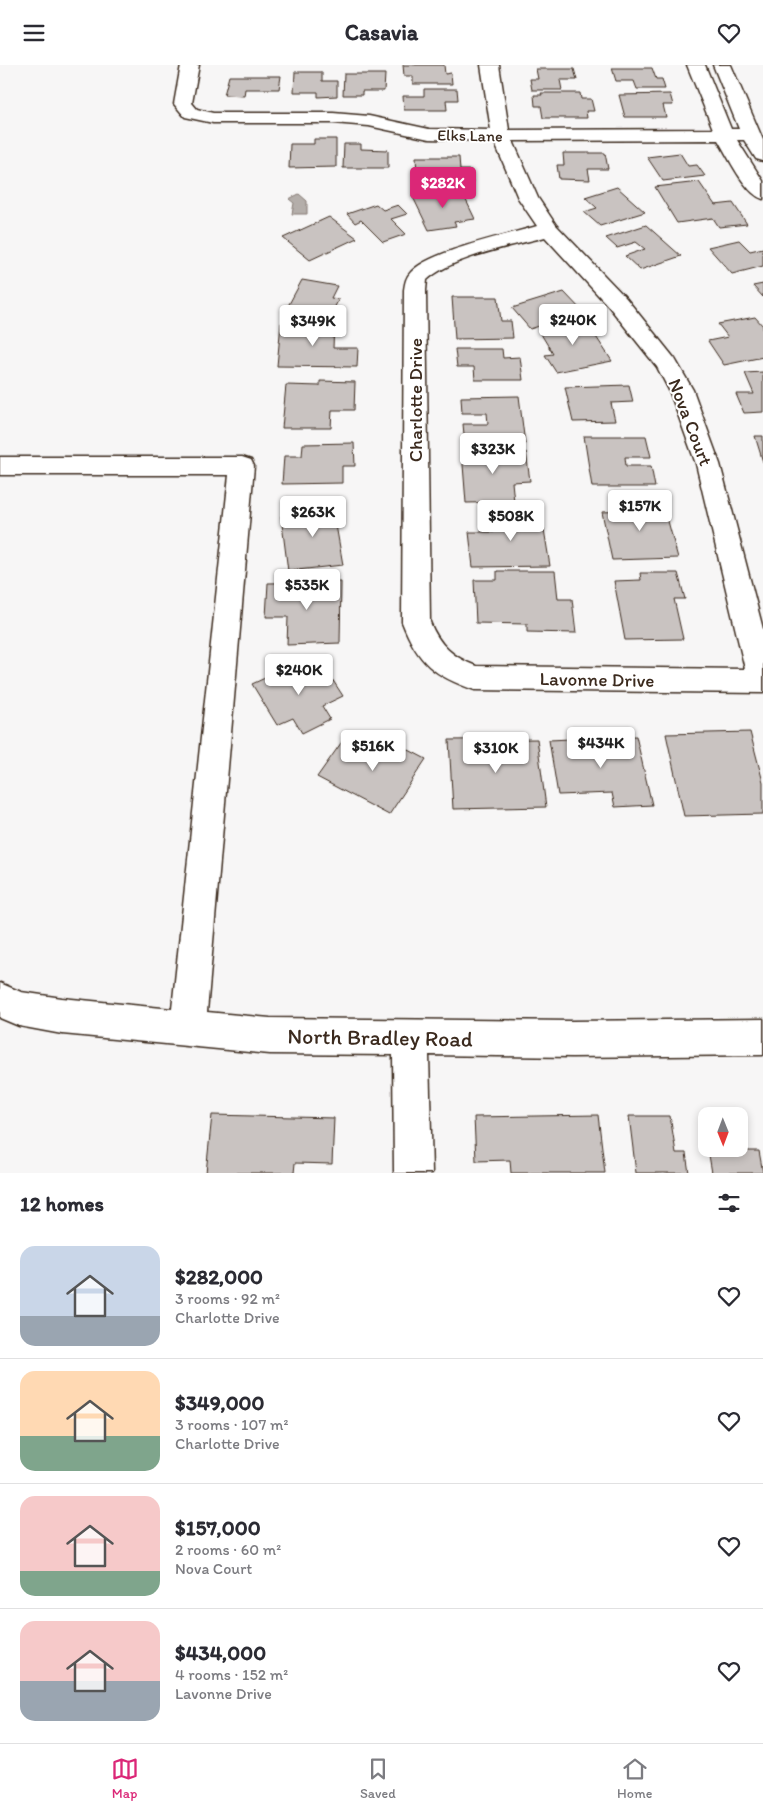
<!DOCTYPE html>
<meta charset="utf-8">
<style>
:root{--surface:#fff;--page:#f2f2f3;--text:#2b2b33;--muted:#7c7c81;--line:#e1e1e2;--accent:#db2777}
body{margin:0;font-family:Itim,sans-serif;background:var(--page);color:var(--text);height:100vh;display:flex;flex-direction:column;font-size:19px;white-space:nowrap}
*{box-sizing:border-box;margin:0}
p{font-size:16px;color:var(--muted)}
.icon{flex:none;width:28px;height:28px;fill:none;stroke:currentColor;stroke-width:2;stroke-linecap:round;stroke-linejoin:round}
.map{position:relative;height:1108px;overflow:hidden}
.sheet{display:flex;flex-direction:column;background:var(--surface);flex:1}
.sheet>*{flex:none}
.needle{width:32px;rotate:179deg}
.controls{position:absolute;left:698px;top:1042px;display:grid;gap:10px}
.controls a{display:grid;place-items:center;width:50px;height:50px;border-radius:10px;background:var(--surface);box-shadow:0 2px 8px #0003;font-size:25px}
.price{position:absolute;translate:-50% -42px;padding:0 11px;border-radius:5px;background:#fff;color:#222;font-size:16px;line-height:32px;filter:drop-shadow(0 1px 2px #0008)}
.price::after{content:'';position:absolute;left:50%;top:30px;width:15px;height:11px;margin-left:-8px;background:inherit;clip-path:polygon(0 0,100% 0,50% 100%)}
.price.on{background:var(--accent);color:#fff}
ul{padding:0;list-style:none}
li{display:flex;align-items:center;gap:15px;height:125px;padding:0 20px}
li+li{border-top:1px solid var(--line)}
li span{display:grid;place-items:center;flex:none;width:140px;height:100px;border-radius:15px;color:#555}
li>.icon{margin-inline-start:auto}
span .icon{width:60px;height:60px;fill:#fffc;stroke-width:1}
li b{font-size:21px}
h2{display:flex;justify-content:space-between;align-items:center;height:60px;padding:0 20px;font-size:21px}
header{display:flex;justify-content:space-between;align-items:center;height:65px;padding:0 20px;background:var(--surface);font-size:22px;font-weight:700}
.dock{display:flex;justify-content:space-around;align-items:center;height:70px;border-top:1px solid var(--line);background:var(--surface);font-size:14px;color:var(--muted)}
.dock a{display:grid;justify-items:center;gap:2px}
.dock .on{color:var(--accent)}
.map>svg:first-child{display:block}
.water{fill:#b4aeaa;stroke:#847972}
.building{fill:#c9c3c1;stroke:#3b2a1e}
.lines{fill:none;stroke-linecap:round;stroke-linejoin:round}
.minor-casing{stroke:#3b2a1e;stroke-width:3}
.minor{fill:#fff;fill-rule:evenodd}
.labels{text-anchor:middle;stroke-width:4;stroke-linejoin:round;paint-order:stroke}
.far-street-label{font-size:16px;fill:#3b2a1e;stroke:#fff}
.street-label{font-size:19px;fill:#3b2a1e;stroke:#fff}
.near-street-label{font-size:22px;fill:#3b2a1e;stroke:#fff}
</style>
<header><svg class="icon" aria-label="menu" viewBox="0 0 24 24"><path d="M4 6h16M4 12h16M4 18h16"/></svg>Casavia<svg class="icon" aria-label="heart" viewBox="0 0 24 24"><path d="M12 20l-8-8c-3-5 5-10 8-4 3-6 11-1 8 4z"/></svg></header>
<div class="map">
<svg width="763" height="1108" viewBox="0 0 763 1108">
<rect width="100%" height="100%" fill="#f7f6f6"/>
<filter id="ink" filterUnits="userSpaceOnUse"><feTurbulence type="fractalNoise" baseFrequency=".02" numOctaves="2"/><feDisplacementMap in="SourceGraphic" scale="10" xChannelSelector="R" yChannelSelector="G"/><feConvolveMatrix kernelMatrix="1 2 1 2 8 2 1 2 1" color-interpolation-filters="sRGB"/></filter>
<g filter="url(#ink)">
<polygon class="water" points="299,129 307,136 307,149 292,149 294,138 289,134"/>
<g class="building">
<polygon points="403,0 444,0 445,9 451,8 452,19 413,19 413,11 404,11"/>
<polygon points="612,3 652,3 656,14 662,14 665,24 637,24 634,16 616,16"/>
<polygon points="536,4 574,4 577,15 560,15 562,25 532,25 530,14 538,14"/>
<polygon points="295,7 322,7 322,16 337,16 337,31 318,32 318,27 294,27"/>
<polygon points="344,9 385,9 384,26 362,26 362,30 343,30"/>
<polygon points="229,11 281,11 279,24 245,24 244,31 224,30"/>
<polygon points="424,24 457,24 458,35 446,35 447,45 404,45 403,31 424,31"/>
<polygon points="541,28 580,28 581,34 591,34 594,46 586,46 587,53 543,53 541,41 535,41 534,30 542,30"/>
<polygon points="670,29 673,40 663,40 666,52 625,52 619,30"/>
<polygon points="314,74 336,74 336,102 289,103 290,79 314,79"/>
<polygon points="344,79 361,79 361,84 388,85 388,103 343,103"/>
<polygon points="563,88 605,88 608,104 588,104 590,115 559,114 557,100 564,100"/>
<polygon points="680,88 688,101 697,100 705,111 663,116 647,92"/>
<polygon points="416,92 459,92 460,105 471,105 473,118 437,118 436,108 417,108"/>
<polygon points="699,117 715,140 733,138 747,159 719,162 713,153 677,158 655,122"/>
<polygon points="617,122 645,147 600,161 584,147 597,143 585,132"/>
<polygon points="451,124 455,133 464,131 475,154 454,157 456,161 429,165 412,130"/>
<polygon points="376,139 383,145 398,140 407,149 391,154 406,169 383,177 361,155 355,158 347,149"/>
<polygon points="329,152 357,173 310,195 283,173"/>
<polygon points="646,160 681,191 640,205 625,191 645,184 636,177 617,183 606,173"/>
<polygon points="739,175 750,186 763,183 763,201 732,209 708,182"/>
<polygon points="302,215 337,221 331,233 339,234 331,249 288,241"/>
<polygon points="763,219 763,232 753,221"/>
<polygon points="564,227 583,247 530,264 512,243"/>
<polygon points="452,232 498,232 501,256 511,256 513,273 455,274"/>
<polygon points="755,252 763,261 763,292 724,300 708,276 728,272 718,259"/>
<polygon points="585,255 612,296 556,307 545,290 553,289 538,264"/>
<polygon points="281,258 334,259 333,283 358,283 357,302 277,301"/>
<polygon points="455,284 502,284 503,293 520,292 523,315 475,315 474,302 457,302"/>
<polygon points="763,307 763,347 744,348 736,329 754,329 745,308"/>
<polygon points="320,316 355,317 354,345 332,345 331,363 282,363 286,320 320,321"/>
<polygon points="629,320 633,337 611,338 615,356 573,357 565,322"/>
<polygon points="519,331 525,379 465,380 463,359 488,359 487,348 462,348 461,332"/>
<polygon points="584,371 646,371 651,392 625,392 626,401 651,401 655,422 592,422"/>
<polygon points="755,371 763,371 763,397"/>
<polygon points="354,378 355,401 342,401 342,418 282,419 284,391 302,391 303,379"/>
<polygon points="462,387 526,387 530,416 512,417 514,437 466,438"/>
<polygon points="662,434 678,493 612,495 602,447 628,446 625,435"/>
<polygon points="340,437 344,460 336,460 343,500 288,506 281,451 311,448 310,441"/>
<polygon points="541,446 550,501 473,502 469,467 494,467 491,447"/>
<polygon points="497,506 555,506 558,534 572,534 576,568 527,567 527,559 476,558 474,515 497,515"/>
<polygon points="640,508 678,508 685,534 674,534 683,574 625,575 614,516 641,515"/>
<polygon points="341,517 340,578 287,580 288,552 266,552 268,518"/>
<polygon points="321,597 343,631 322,641 330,654 302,668 293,653 277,660 252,619 276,608 280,615"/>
<polygon points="750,667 763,717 763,749 684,751 666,669"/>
<polygon points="346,671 375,685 384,672 426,694 389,750 317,712"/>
<polygon points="636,671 652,740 615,742 612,728 558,730 549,675"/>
<polygon points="537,674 546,742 453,744 449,675"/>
<polygon points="212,1050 334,1053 332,1099 295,1098 294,1108 206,1108"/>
<polygon points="598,1050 605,1108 511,1108 510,1095 476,1096 474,1052"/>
<polygon points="629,1051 670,1051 676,1088 686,1088 689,1108 636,1108"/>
<polygon points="739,1051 741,1051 748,1086 759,1086 763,1108 712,1108 708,1084 739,1084"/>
</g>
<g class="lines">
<g class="minor-casing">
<g id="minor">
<path d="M181,0H199L192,38L197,44L213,48H333L369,51L429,64L491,65L481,0H499L509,65L713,64L687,0H705L731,64H739L713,0H731L763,75V96L756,94L744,75H737L763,116V134C745,129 728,91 718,75L513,76L538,133L556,160L626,233L675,294L693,325L720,399L763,564V628L475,625C434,611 418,598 402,557L404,225C405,218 406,212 411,207C430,186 508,170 537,161L518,133L494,76L429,74L369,61L333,58H213L185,52L174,39ZM545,172L610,243L657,302L669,325L696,399L745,604L476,601C453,592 439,580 430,557L426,225L427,215C452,192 512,181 545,172Z"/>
<polygon points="0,392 242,392 251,395 254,401 207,947 270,953 572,956 763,954 763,990 572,992 429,990 432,1108 394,1108 393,990 270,989 62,969 19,961 0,953 0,918 21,927 62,933 172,944 229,410 0,410"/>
</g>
</g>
<use href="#minor" class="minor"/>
</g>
</g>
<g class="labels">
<g class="far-street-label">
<text transform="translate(470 70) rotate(1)" y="6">Elks Lane</text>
</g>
<g class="street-label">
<text transform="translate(415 335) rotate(-90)" y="7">Charlotte Drive</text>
<text transform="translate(691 357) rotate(69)" y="7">Nova Court</text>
<text transform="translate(597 614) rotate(1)" y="7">Lavonne Drive</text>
</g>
<g class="near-street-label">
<text transform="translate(380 972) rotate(1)" y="8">North Bradley Road</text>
</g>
</g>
</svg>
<div class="controls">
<a><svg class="needle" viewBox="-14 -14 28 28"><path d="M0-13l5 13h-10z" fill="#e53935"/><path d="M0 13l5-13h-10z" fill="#7c7c81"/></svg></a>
</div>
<b class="price on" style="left:443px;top:144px">$282K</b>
<b class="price" style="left:573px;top:281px">$240K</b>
<b class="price" style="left:313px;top:282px">$349K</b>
<b class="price" style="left:493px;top:410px">$323K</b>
<b class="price" style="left:640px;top:467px">$157K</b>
<b class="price" style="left:313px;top:473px">$263K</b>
<b class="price" style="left:511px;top:477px">$508K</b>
<b class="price" style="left:307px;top:546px">$535K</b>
<b class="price" style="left:299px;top:631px">$240K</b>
<b class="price" style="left:601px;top:704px">$434K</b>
<b class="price" style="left:373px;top:707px">$516K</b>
<b class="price" style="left:496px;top:709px">$310K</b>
</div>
<section class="sheet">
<h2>12 homes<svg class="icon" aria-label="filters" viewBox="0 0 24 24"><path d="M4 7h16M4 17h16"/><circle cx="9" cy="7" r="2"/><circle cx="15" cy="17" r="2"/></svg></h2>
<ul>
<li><span style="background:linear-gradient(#c9d6e8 70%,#9aa5b1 0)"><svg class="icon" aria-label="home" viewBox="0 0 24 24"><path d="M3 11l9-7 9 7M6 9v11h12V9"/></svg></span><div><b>$282,000</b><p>3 rooms · 92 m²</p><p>Charlotte Drive</p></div><svg class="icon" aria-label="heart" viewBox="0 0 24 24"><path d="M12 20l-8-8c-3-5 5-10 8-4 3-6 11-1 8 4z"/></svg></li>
<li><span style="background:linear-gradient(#ffd9b3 65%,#7fa58c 0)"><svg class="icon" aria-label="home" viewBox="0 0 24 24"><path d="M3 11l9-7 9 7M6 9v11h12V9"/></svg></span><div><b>$349,000</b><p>3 rooms · 107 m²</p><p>Charlotte Drive</p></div><svg class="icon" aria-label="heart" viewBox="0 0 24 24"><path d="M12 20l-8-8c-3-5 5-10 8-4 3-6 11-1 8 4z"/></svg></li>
<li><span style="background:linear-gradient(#f6c9c9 75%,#7fa58c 0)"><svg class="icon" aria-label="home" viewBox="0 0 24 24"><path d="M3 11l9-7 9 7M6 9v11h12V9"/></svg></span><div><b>$157,000</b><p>2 rooms · 60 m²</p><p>Nova Court</p></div><svg class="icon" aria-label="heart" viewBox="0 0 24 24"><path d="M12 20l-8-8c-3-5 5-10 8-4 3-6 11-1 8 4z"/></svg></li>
<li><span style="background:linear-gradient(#f6c9c9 60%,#9aa5b1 0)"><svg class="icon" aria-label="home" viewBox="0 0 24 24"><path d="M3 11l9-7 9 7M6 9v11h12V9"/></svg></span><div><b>$434,000</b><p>4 rooms · 152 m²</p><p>Lavonne Drive</p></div><svg class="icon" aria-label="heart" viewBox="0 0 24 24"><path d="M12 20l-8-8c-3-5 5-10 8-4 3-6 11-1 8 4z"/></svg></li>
</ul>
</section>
<nav class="dock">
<a class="on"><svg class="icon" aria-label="map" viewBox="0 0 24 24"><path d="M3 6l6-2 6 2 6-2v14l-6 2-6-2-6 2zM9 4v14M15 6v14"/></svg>Map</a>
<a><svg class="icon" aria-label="saved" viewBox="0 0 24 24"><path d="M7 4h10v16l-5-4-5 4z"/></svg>Saved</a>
<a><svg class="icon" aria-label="home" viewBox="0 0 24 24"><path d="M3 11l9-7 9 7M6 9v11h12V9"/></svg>Home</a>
</nav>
